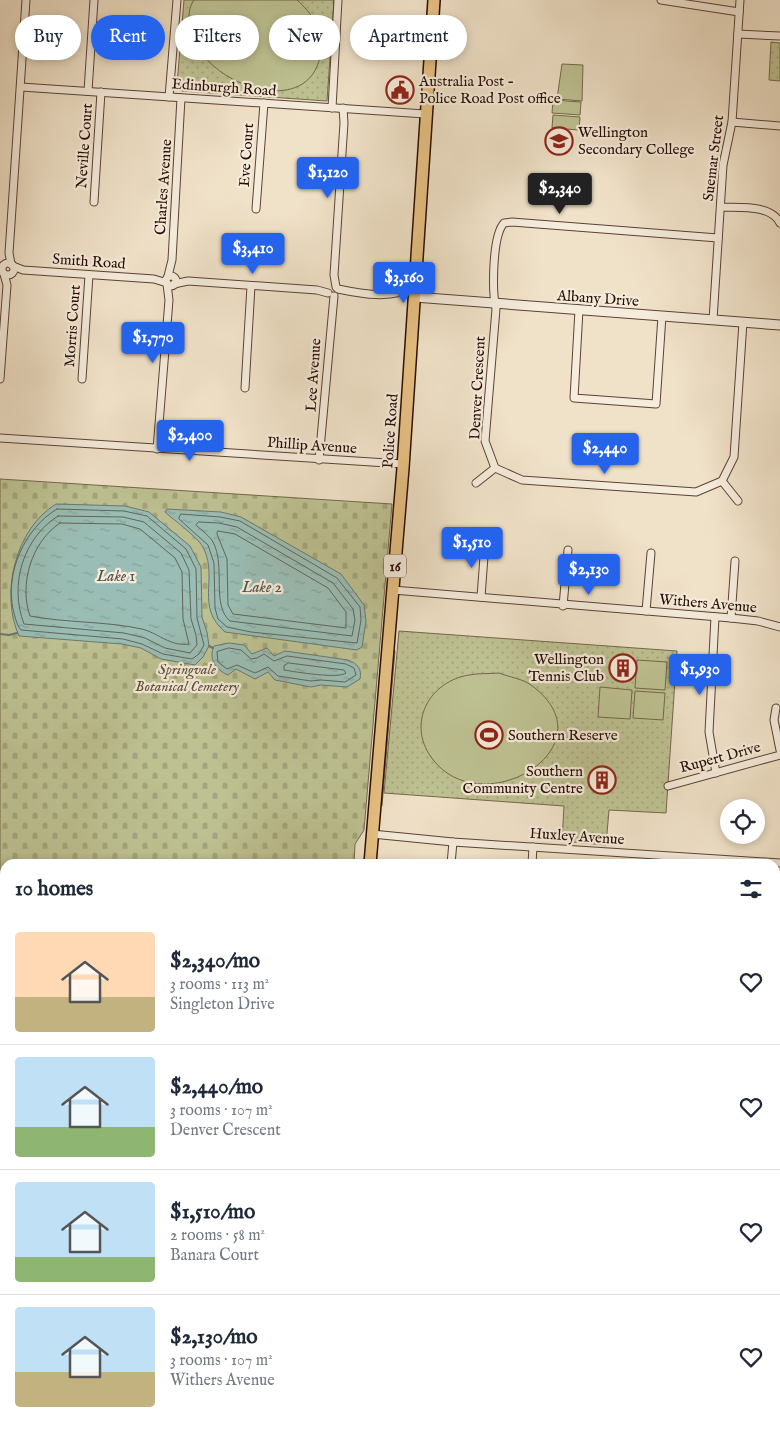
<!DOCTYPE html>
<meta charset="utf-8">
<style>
:root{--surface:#fff;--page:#f6f6f7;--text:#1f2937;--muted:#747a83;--line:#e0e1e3;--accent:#2563eb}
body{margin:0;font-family:"IM FELL English",serif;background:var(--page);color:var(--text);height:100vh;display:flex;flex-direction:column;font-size:19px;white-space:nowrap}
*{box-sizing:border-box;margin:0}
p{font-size:16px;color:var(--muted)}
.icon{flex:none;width:28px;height:28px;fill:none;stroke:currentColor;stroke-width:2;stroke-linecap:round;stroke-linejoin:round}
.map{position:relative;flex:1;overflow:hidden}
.panel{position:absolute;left:0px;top:859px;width:780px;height:571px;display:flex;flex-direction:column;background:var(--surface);border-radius:15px 15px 0 0;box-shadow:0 2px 8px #0003}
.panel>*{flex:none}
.hud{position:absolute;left:15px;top:15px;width:500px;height:45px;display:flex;gap:10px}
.fabs{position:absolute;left:720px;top:799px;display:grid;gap:10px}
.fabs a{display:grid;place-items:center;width:45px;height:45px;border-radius:50%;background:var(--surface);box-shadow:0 2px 8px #0003;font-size:25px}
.price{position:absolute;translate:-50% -42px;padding:0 11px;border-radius:5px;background:var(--accent);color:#fff;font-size:16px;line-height:32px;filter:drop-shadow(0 1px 2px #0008)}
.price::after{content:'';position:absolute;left:50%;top:30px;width:15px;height:11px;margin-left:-8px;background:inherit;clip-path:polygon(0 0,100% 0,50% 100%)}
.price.selected{background:#222;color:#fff}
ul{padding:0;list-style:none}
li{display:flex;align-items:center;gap:15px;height:125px;padding:0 15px}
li+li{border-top:1px solid var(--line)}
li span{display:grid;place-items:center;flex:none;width:140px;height:100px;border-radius:5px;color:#555}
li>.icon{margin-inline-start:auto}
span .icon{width:60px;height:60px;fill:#fffc;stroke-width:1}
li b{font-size:21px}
h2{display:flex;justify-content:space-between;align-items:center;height:60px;padding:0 15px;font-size:21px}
.chip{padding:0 18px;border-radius:22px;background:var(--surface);box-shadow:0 2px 8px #0003;font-size:18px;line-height:45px}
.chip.selected{background:var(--accent);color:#fff}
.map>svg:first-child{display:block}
.grass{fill:url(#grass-tufts);stroke:#74674a}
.cemetery{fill:url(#cemetery-stones);stroke:#74674a}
.park{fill:url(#park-dots);stroke:#74674a}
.pitch{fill:#bec293;stroke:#74674a}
.water{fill:url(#water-ripples);stroke:#6d776d}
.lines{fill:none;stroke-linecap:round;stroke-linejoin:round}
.shore{stroke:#62655c;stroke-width:1}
.stream{stroke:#6d776d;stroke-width:2}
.minor-casing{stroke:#5b4234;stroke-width:9}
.tertiary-casing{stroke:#5b4234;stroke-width:11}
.primary-casing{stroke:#290c02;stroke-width:14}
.minor{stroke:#f5ecdc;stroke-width:7}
.tertiary{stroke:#f5ecdc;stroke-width:9}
.primary{stroke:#e8c184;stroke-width:11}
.labels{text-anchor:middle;stroke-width:4.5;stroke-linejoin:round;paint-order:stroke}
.shield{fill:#f5ecdc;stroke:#664f43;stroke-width:1}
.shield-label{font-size:14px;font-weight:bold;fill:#290c02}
.poi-label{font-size:15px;fill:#290c02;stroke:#f5ecdc;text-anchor:start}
.street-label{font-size:15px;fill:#290c02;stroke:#f5ecdc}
.park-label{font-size:15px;font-style:italic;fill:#5d4c35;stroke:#f5ecdc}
.water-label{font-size:16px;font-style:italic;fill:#56534a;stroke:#f5ecdc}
</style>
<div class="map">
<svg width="780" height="1429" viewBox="0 0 780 1429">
<defs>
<pattern id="grass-tufts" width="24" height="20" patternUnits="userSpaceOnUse" patternTransform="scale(1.25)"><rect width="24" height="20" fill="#bec293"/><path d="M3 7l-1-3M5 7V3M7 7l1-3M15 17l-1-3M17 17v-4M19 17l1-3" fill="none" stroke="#a3a67d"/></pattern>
<pattern id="cemetery-stones" width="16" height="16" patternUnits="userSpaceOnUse" patternTransform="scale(1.25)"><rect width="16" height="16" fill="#bec293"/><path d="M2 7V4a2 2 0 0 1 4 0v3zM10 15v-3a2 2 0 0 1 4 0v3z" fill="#a3a67d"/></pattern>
<pattern id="park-dots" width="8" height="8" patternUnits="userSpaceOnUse" patternTransform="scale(1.25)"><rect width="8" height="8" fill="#bec293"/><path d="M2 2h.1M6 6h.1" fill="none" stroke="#a3a67d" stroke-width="1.8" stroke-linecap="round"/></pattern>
<pattern id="water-ripples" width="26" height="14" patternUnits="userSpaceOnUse" patternTransform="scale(1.25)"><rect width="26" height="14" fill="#9abeb5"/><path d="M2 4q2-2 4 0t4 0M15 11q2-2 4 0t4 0" fill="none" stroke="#85a29a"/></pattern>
</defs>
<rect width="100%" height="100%" fill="#f0e2c9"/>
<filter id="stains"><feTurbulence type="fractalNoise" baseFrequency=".004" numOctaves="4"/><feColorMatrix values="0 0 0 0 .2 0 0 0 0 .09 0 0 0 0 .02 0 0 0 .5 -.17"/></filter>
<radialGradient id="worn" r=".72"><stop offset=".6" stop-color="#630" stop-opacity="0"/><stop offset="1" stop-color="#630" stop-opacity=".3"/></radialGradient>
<polygon class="grass" points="394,650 395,651 382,806 380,805"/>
<polygon class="cemetery" points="0,479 392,504 364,830 355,844 354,864 5,864 5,1425 120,1425 118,1429 0,1429"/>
<g class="park">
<polygon points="184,0 334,0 327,101 182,91 177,85"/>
<polygon points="771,42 780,43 780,81 769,80"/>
<polygon points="399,631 677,651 666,813 609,810 606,845 562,841 564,806 384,793"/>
<rect x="504" y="1425" width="58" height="4"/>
</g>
<g class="pitch">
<path d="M194,0H297C312,14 323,28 321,50C314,121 210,88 193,37C189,25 186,11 194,0Z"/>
<polygon points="562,64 583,65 582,101 557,99"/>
<polygon points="553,100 581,102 580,115 552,113"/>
<polygon points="553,115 580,117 579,130 552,128"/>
<polygon points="637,660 667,662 665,690 635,688"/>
<path d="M499,673C509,677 523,679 531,685C616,747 476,829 429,754C408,720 431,681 469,675C478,673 489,674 499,673Z"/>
<polygon points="600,687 632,690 630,719 598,717"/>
<polygon points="635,691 665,693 663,720 633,718"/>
</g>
<g class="water">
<path d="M56,504L125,506L149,512L190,546L201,567L202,617L207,632L209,646L203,657L195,665L161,659L141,648L122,644L19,636C0,594 15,529 56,504Z"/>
<path d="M167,509L221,512L241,517L341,574L364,605L366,621L362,647L357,650L225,632C195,606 218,580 204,549C199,538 175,521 165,512Z"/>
<path d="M229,643L244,645L252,654L267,648L274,656L285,651L348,660C358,664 362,669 360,679L347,687L321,685L311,687L275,680L268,672L255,679L236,669L228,675C216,670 208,659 214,646Z"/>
</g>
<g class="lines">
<g class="shore">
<path d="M57,509L124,511L147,516L186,549L196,569L197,618L204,645L199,654L192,659L163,654L142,644L123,639L21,630C16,624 15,616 13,609C5,572 25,528 57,509Z"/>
<polygon points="181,514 220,517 240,521 337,578 360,607 361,620 357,643 251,632 227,627 218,619 215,608 214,563 208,545 179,519"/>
<path d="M58,516L123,517L144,522L181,553L189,570L191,619L196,635L197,645L190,653L165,648L145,638L124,633L24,624C9,585 23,538 58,516Z"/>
<path d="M199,522L219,523L237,527L333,583L353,609L355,620L352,636L230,621C211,605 226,566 213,542C210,536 202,531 196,525Z"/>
<path d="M60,523L122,524L140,529L175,558L182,572L183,619L189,644C171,647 158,633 142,629C105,621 66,623 30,616C19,585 31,542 60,523Z"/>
<polygon points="218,531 235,534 328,588 346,612 346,628 233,614 228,605 227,559 217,534"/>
<polygon points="229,648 241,650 251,659 257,658 264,654 274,661 287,656 346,664 354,668 356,675 345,682 321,680 311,681 278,676 268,667 255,673 237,665 227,669 218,662 217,652"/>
<path d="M289,663L344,670L346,673C338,679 296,672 284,670V666Z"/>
</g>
<g class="stream">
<polyline points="0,634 9,635 17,633"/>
<polyline points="209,646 213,648"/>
</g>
<g class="minor-casing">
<g id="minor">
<polyline points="661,0 739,12"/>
<polyline points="738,34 780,36"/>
<polyline points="21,87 425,114"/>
<polyline points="88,91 94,0"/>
<polyline points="169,97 177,0"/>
<polyline points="332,108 338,0"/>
<polyline points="732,122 780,126"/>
<polyline points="94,202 101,92"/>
<path d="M721,207C739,208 771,204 780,223"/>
<polyline points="256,209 264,103"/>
<path d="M718,238L512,222L504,223C492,236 492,292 496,309L485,441L495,468L522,480L696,492L722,481L734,457L743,322"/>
<circle cx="8" cy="269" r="6"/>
<polyline points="11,264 9,253 26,0"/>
<polyline points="13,266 23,270 154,279 167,283"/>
<polyline points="168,276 172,260 181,98"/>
<circle cx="171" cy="281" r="5"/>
<polyline points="174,284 188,281 317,290 328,293"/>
<polyline points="336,287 334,275 344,123 343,108"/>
<path d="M338,289C362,294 392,300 415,286"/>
<polyline points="579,310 574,398 656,404 662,316"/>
<polyline points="713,320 723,165 732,122 740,0"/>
<polyline points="0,379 7,285 4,274"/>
<polyline points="82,379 89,275"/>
<polyline points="245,388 251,286"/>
<polyline points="0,438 403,464"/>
<polyline points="157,449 169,300 167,284"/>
<polyline points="319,460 334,296"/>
<polyline points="722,481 738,501"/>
<polyline points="476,483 495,468"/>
<polyline points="393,590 731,618 758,621 780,627"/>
<polyline points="481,597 485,543"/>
<polyline points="563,606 568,550"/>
<polyline points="646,611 651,553"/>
<polyline points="715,617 709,732 716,773"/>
<polyline points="731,618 735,561"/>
<polyline points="776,708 774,720 780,750"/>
<polyline points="668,786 780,755"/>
<polyline points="372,834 453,842 780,863"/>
<polyline points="451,864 453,842"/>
<polyline points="532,864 533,847"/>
<polyline points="775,943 780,943"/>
<polyline points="775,1027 780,1028"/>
<polyline points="775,1102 780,1101"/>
<polyline points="775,1199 780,1199"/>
<polyline points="775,1348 780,1350"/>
<polyline points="169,1425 175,1429"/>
<polyline points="154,1428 163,1425"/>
<polyline points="249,1429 249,1425"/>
<polyline points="415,1429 416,1425"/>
</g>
</g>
<g class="tertiary-casing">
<polyline id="tertiary" points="414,297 780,325"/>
</g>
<g class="primary-casing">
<g id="primary">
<polyline points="370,864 403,468 434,0"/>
<polyline points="336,1429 336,1425"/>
</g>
</g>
<use href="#minor" class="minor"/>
<use href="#tertiary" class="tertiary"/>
<use href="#primary" class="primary"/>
</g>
<defs>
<g id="civic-ring" transform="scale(1.4375)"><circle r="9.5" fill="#f5ecdc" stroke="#8f2418" stroke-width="1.5"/><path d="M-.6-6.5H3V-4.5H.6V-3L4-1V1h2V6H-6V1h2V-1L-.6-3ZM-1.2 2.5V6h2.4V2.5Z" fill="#8f2418"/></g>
<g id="school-ring" transform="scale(1.4375)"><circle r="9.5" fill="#f5ecdc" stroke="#8f2418" stroke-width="1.5"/><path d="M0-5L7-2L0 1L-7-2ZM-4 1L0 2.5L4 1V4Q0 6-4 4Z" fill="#8f2418"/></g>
<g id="building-ring" transform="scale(1.4375)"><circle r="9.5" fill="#f5ecdc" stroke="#8f2418" stroke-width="1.5"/><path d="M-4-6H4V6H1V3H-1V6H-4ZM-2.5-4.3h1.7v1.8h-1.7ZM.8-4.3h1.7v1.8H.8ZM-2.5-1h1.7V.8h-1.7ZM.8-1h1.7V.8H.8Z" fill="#8f2418"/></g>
<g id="stadium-ring" transform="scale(1.4375)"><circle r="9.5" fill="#f5ecdc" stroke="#8f2418" stroke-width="1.5"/><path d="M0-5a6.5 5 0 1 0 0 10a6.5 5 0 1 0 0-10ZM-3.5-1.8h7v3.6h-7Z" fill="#8f2418"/></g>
</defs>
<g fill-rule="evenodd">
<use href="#civic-ring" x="400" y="90"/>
<use href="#school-ring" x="559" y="141"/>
<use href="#building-ring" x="623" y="668"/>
<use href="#stadium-ring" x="489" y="735"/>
<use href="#building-ring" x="602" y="780"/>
</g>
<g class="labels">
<rect class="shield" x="384" y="554.5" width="22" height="23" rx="4"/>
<g class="shield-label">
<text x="395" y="571">16</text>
</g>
<g class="poi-label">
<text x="419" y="86">Australia Post -<tspan x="419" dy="17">Police Road Post office</tspan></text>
<text x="578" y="137">Wellington<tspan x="578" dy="17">Secondary College</tspan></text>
<text x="604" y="664" text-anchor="end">Wellington<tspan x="604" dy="17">Tennis Club</tspan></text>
<text x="508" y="740">Southern Reserve</text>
<text x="583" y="776" text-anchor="end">Southern<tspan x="583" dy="17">Community Centre</tspan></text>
</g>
<g class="street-label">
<text transform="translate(224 87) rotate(4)" y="5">Edinburgh Road</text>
<text transform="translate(84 146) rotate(-86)" y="5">Neville Court</text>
<text transform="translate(246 155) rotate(-86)" y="5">Eve Court</text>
<text transform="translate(713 158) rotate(-83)" y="5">Suemar Street</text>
<text transform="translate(163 187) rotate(-86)" y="5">Charles Avenue</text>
<text transform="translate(89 261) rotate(4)" y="5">Smith Road</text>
<text transform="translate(598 298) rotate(4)" y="5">Albany Drive</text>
<text transform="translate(72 326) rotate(-86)" y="5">Morris Court</text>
<text transform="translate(313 375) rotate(-86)" y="5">Lee Avenue</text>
<text transform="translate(477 388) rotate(-87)" y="5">Denver Crescent</text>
<text transform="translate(390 431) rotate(-86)" y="5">Police Road</text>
<text transform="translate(312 445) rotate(4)" y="5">Phillip Avenue</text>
<text transform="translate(708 603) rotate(5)" y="5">Withers Avenue</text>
<text transform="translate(720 757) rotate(-15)" y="5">Rupert Drive</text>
<text transform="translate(577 836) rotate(4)" y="5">Huxley Avenue</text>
</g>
<g class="park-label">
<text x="187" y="674">Springvale<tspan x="187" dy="17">Botanical Cemetery</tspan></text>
</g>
<g class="water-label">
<text x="116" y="581">Lake 1</text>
<text x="262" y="592">Lake 2</text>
</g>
</g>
<rect width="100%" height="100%" filter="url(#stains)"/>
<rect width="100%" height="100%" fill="url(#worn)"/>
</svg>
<div class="fabs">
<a><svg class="icon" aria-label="locate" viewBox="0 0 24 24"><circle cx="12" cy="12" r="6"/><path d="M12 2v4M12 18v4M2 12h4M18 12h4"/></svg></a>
</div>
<b class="price" style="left:328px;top:199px">$1,120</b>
<b class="price selected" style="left:560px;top:215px">$2,340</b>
<b class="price" style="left:253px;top:275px">$3,410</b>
<b class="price" style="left:404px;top:304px">$3,160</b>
<b class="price" style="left:153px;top:364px">$1,770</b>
<b class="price" style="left:190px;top:462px">$2,400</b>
<b class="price" style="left:605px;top:475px">$2,440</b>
<b class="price" style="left:472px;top:569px">$1,510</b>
<b class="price" style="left:589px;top:596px">$2,130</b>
<b class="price" style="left:700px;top:696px">$1,930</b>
<div class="hud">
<a class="chip">Buy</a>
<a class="chip selected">Rent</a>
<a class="chip">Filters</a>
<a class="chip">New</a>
<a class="chip">Apartment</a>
</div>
<section class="panel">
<h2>10 homes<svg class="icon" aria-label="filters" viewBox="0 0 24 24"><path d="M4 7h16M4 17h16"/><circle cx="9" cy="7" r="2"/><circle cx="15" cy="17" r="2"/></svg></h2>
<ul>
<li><span style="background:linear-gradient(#ffd9b3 65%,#c2b280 0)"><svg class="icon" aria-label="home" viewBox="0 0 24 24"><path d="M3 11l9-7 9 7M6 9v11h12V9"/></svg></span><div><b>$2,340/mo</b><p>3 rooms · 113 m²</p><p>Singleton Drive</p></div><svg class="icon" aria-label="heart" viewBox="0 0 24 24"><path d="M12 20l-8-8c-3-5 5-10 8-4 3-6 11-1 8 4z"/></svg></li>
<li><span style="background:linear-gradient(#bfe0f5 70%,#8fb573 0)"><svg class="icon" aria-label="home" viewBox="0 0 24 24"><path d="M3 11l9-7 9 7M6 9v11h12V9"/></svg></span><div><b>$2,440/mo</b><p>3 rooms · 107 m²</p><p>Denver Crescent</p></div><svg class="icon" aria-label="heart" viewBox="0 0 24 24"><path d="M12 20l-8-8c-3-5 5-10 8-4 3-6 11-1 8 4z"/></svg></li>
<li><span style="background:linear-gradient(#bfe0f5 75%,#8fb573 0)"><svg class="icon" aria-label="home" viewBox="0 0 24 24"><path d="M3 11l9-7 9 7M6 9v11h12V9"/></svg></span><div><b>$1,510/mo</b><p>2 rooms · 58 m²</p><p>Banara Court</p></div><svg class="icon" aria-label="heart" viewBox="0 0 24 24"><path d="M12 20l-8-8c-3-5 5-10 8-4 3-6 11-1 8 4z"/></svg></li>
<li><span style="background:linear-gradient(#bfe0f5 65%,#c2b280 0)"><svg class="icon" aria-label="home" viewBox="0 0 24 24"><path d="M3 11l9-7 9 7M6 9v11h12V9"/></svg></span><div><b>$2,130/mo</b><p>3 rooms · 107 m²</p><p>Withers Avenue</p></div><svg class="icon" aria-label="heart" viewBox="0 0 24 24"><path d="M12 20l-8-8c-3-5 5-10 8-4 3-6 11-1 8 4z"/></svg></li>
</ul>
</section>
</div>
